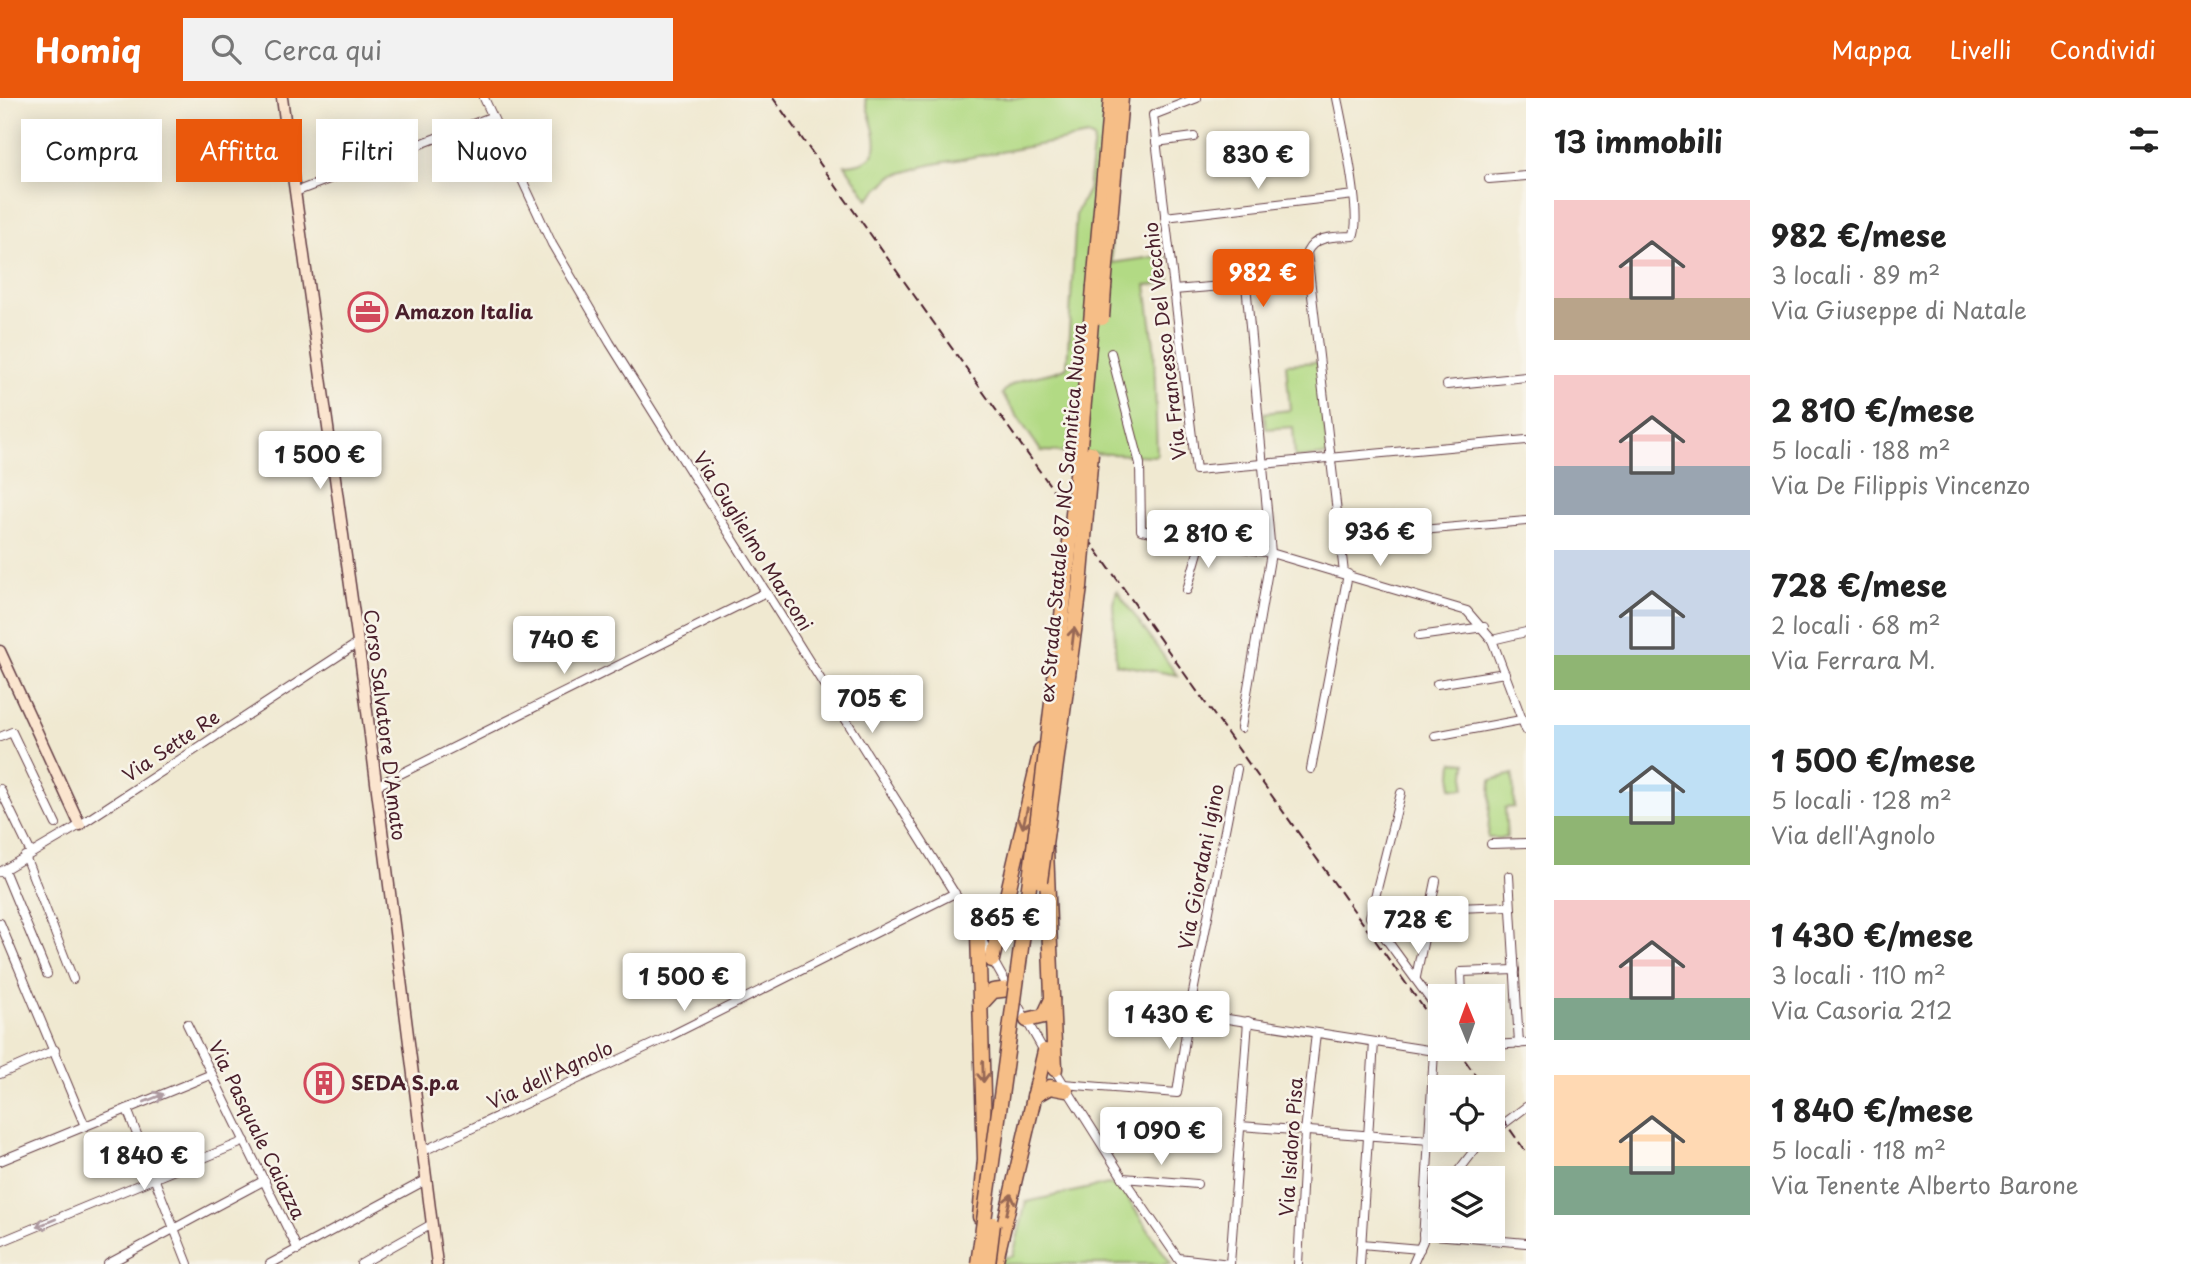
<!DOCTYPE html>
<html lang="it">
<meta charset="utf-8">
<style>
:root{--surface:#fff;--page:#f2f2f2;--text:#222;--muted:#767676;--accent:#ea580c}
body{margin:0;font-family:"Playpen Sans",sans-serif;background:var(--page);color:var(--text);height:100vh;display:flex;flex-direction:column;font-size:26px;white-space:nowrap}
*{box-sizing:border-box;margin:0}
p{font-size:23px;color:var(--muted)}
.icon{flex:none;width:38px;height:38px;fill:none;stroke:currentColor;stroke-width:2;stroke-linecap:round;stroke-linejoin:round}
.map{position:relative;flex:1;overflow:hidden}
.sheet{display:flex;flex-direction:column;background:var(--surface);width:665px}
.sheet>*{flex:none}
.top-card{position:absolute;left:21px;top:21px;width:665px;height:63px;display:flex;gap:14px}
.needle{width:46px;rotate:359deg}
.fabs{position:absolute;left:1428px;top:886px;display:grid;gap:14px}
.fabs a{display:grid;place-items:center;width:77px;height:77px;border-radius:0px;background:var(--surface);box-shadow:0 4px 18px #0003;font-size:35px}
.price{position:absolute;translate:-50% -60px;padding:0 16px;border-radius:7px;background:#fff;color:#222;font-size:23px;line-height:46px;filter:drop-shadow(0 2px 4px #0008)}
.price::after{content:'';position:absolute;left:50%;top:42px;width:21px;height:16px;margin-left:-10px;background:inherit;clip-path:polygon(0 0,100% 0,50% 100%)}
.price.selected{background:var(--accent);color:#fff}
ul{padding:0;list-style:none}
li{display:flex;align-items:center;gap:21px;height:175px;padding:0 28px}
li span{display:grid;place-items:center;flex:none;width:196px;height:140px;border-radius:0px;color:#555}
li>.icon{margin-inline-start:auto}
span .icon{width:84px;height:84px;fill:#fffc;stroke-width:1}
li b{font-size:30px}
h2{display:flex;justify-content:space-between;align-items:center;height:84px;padding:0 28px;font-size:30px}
.chip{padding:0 24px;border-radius:0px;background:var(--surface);box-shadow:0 4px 18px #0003;font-size:24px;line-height:63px}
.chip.selected{background:var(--accent);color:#fff}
header{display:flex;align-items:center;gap:42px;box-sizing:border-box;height:98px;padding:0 35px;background:var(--accent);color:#fff}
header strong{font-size:33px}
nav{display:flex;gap:38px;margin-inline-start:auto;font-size:24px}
.search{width:490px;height:63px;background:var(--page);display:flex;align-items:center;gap:18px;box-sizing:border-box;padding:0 24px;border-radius:0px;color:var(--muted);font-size:26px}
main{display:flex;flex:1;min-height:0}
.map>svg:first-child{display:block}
.green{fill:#b2da84;stroke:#7e7c58;stroke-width:2}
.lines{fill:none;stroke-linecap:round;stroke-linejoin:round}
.street-casing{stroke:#633d44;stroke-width:10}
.secondary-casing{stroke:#633d44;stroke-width:13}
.highway-casing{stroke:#633d44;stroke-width:17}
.street{stroke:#fff;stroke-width:8}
.secondary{stroke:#fbe5cf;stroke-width:10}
.highway{stroke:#f6be87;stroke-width:14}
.rail{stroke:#4a1f2b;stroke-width:2;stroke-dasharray:10 5;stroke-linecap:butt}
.highway-bridge-casing{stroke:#633d44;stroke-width:17;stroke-linecap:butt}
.highway-bridge{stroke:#f6be87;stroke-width:14}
.oneway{stroke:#976754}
.oneway2{stroke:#ae9aa0}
.labels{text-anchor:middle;stroke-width:5;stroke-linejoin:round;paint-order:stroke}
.poi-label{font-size:19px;font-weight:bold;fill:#4a1f2b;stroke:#f7f3e8;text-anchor:start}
.street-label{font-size:19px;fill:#4a1f2b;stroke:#f7f3e8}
</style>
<header>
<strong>Homiq</strong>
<div class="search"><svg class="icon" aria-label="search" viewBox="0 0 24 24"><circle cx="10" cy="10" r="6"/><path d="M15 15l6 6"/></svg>Cerca qui</div>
<nav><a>Mappa</a><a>Livelli</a><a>Condividi</a></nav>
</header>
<main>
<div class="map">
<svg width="1526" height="1166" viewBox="0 0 1526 1166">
<rect width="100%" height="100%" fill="#f7f3e8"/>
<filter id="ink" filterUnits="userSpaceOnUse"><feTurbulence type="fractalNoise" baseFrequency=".0143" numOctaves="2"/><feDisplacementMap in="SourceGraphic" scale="14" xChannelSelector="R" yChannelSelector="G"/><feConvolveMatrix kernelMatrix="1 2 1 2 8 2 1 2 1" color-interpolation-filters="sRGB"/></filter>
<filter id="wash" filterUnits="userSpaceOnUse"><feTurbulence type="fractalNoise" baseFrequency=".00686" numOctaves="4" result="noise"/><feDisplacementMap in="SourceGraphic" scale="28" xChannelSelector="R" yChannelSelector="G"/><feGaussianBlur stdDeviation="1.57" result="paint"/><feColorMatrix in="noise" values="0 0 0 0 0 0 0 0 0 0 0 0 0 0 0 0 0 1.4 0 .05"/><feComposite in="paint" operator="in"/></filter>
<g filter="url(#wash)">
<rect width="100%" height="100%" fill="#f0e9d1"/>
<g class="green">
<path d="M865,0H1102L1112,165L1166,157L1170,185L1146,187L1154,247L1157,358L1041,353L1002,296C1016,276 1047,280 1067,269L1076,115L1088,92L1094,41L1088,38L929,67L892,78L868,101L845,67C893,64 872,33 865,0Z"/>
<polygon points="1318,264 1328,357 1295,360 1293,329 1266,331 1264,315 1290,312 1286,266"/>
<polygon points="1117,493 1177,577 1116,566 1113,505"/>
<polygon points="1453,664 1466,665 1464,691 1451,690"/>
<polygon points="1513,676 1514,709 1505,710 1507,740 1488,740 1491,682"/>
<polygon points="1108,1086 1120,1089 1171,1166 1001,1166 1002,1160 1013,1158 1026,1104"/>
</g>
</g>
<g filter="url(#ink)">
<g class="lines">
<g class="street-casing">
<g id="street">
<polyline points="484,0 552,146 610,245 970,820"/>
<polyline points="1197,0 1153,17 1196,372 1526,342"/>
<path d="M1337,0C1342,25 1363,120 1353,138C1336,139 1315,137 1307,154L1344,475"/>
<polyline points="1156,44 1194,39"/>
<polyline points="1489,81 1526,78"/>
<polyline points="295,94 491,19"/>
<polyline points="1165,119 1354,97"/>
<polyline points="1174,192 1246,186 1271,455 1241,630"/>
<polyline points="1111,255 1140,366 1141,432 1271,455 1467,513 1492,542 1526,632"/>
<polyline points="1447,287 1526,279"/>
<polyline points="1340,439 1526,423"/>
<polyline points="1187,492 1201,444"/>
<polyline points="1419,538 1484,529"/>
<polyline points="1492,542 1526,534"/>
<polyline points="1437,586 1505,575"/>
<polyline points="1435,638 1521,622"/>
<polyline points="0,639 12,634 56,726"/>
<polyline points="1311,671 1348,476"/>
<polyline points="376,688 766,494"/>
<polyline points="0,691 31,755"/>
<polyline points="1401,695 1370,819 1440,915"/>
<polyline points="1491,746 1526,745"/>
<polyline points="25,758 73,881"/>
<polyline points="4,772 47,876"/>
<polyline points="0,774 80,727 358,545"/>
<polyline points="1509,778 1519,946"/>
<polyline points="1430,811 1510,808"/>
<polyline points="0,825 85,1028"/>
<polyline points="981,841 1009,891"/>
<polyline points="1416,879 1436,783"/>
<polyline points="1462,898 1461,874 1515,872"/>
<polyline points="1015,902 1045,955"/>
<polyline points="1189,915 1434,953 1423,1143 1413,1166"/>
<polyline points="187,926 298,1152"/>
<polyline points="1493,947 1526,945"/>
<polyline points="1053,969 1123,1080 1182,1166"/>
<polyline points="0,976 55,952"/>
<polyline points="1063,986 1177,995 1189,915 1237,671"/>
<polyline points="127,1011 188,1166"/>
<polyline points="1240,1028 1430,1042"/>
<polyline points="1493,1034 1526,1009"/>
<polyline points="421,1054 668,939 955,795"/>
<polyline points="0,1063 212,976"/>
<polyline points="1123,1080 1197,1086"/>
<polyline points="1453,1080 1483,1041"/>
<polyline points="1425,1110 1440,1099"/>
<polyline points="1423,1136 1526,1145"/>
<polyline points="0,1144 245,1043"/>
<polyline points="1361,1146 1420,1151"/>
<polyline points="1178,1160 1230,1166"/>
<polyline points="108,1166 265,1082"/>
<polyline points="270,1166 426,1082"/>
<polyline points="361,1166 432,1126"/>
<polyline points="1230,1166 1248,923"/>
<polyline points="1298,1166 1305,1034 1316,935"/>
<polyline points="1360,1166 1374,944"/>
</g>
</g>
<g class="secondary-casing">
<g id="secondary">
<polyline points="282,0 361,566 437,1166"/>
<polyline points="0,553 80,727"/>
</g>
</g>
<g class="highway-casing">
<g id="highway">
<polyline points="1094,188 1111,0"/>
<polyline points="1104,190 1121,0"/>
<polyline points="1046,751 1055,971"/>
<polyline points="970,819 989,823 1000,817 1003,812"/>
<polyline points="978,835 985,1061 980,1119"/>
<polyline points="992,862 1041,652"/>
<polyline points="981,906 993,893 1009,891"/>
<polyline points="1027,922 1044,918 1052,901"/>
<polyline points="1034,998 1050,989 1066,992"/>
<polyline points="995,1166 1045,953"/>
</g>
</g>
<use href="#street" class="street"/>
<use href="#secondary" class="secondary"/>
<use href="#highway" class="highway"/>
<g class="rail">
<polyline points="773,0 1440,933"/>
<polyline points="1456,950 1484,989"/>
<polyline points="1493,1007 1526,1054"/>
</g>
<g class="highway-bridge-casing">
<g id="highway-bridge">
<polyline points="1102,220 1104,190"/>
<polyline points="1040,783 1080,489 1091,355"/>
<path d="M978,1166C1023,841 1068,516 1094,188"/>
<polyline points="988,1166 993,1126"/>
</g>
</g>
<use href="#highway-bridge" class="highway-bridge"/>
</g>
<defs><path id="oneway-shaft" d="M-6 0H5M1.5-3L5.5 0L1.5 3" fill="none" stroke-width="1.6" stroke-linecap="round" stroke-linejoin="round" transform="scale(1.75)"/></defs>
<g class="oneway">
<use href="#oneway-shaft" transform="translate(1073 540) rotate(-83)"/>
<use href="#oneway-shaft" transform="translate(1025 720) rotate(103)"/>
<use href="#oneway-shaft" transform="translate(983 974) rotate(88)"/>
<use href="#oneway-shaft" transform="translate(1009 1106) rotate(-77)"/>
</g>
<g class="oneway2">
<use href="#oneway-shaft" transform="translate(154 1000) rotate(-22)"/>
<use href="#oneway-shaft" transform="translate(46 1125) rotate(158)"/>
</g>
</g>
<defs>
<g id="office-ring" transform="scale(2.0125)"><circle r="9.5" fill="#f7f3e8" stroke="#d1495b" stroke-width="1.5"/><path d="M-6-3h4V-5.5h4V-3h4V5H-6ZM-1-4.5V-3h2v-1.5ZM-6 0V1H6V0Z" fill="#d1495b"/></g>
<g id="building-ring" transform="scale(2.0125)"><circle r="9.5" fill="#f7f3e8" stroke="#d1495b" stroke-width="1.5"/><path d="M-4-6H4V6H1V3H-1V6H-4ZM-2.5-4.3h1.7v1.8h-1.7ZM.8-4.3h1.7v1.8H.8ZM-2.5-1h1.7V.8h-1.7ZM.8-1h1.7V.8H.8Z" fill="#d1495b"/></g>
</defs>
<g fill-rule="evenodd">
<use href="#office-ring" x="368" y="214"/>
<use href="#building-ring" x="324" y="985"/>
</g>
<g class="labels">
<g class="poi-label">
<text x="395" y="221">Amazon Italia</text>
<text x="351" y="992">SEDA S.p.a</text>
</g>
<g class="street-label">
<text transform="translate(1165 243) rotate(-97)" y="7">Via Francesco Del Vecchio</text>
<text transform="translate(1063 415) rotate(-85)" y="7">ex Strada Statale 87 NC Sannitica Nuova</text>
<text transform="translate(753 443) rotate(58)" y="7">Via Guglielmo Marconi</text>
<text transform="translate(385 627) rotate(83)" y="7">Corso Salvatore D'Amato</text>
<text transform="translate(171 648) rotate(-34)" y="7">Via Sette Re</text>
<text transform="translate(1201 769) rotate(-79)" y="7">Via Giordani Igino</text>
<text transform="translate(550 977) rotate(-25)" y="7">Via dell'Agnolo</text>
<text transform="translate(257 1032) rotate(64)" y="7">Via Pasquale Caiazza</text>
<text transform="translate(1291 1049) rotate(-86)" y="7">Via Isidoro Pisa</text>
</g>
</g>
</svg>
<div class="fabs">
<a><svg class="needle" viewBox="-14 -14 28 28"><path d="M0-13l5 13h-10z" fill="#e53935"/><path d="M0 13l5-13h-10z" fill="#767676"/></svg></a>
<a><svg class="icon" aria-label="locate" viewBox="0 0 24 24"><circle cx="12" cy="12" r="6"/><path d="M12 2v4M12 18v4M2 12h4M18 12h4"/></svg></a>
<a><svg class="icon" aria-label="layers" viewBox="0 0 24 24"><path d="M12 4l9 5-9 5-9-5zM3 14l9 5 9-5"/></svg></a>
</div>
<b class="price" style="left:1258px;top:93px">830 €</b>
<b class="price selected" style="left:1263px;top:211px">982 €</b>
<b class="price" style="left:320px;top:393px">1 500 €</b>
<b class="price" style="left:1380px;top:470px">936 €</b>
<b class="price" style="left:1208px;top:472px">2 810 €</b>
<b class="price" style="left:564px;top:578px">740 €</b>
<b class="price" style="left:872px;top:637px">705 €</b>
<b class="price" style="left:1005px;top:856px">865 €</b>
<b class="price" style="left:1418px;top:858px">728 €</b>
<b class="price" style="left:684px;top:915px">1 500 €</b>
<b class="price" style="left:1169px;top:953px">1 430 €</b>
<b class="price" style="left:1161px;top:1069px">1 090 €</b>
<b class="price" style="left:144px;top:1094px">1 840 €</b>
<div class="top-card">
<a class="chip">Compra</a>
<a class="chip selected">Affitta</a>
<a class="chip">Filtri</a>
<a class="chip">Nuovo</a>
</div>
</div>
<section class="sheet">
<h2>13 immobili<svg class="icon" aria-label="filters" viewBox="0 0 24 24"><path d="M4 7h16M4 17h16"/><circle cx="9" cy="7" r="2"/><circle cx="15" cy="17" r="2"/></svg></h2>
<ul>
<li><span style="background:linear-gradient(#f6c9c9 70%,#b9a48a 0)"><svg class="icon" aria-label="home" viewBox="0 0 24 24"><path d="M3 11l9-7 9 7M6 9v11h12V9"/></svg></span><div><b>982 €/mese</b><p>3 locali · 89 m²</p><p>Via Giuseppe di Natale</p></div></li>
<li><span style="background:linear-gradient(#f6c9c9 65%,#9aa5b1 0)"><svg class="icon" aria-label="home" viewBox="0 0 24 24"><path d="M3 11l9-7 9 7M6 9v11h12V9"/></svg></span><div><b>2 810 €/mese</b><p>5 locali · 188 m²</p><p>Via De Filippis Vincenzo</p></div></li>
<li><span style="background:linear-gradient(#c9d6e8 75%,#8fb573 0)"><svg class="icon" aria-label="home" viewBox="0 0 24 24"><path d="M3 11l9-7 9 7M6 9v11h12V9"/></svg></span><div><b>728 €/mese</b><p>2 locali · 68 m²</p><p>Via Ferrara M.</p></div></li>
<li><span style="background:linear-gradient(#bfe0f5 65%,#8fb573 0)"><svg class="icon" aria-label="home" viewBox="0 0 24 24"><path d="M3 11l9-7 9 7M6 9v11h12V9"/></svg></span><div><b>1 500 €/mese</b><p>5 locali · 128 m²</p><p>Via dell'Agnolo</p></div></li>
<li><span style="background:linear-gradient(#f6c9c9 70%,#7fa58c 0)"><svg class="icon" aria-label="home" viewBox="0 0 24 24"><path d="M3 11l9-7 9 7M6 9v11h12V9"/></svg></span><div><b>1 430 €/mese</b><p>3 locali · 110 m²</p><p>Via Casoria 212</p></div></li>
<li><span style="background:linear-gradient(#ffd9b3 65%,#7fa58c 0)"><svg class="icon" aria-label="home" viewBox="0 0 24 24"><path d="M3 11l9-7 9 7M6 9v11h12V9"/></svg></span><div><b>1 840 €/mese</b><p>5 locali · 118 m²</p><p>Via Tenente Alberto Barone</p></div></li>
</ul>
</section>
</main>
